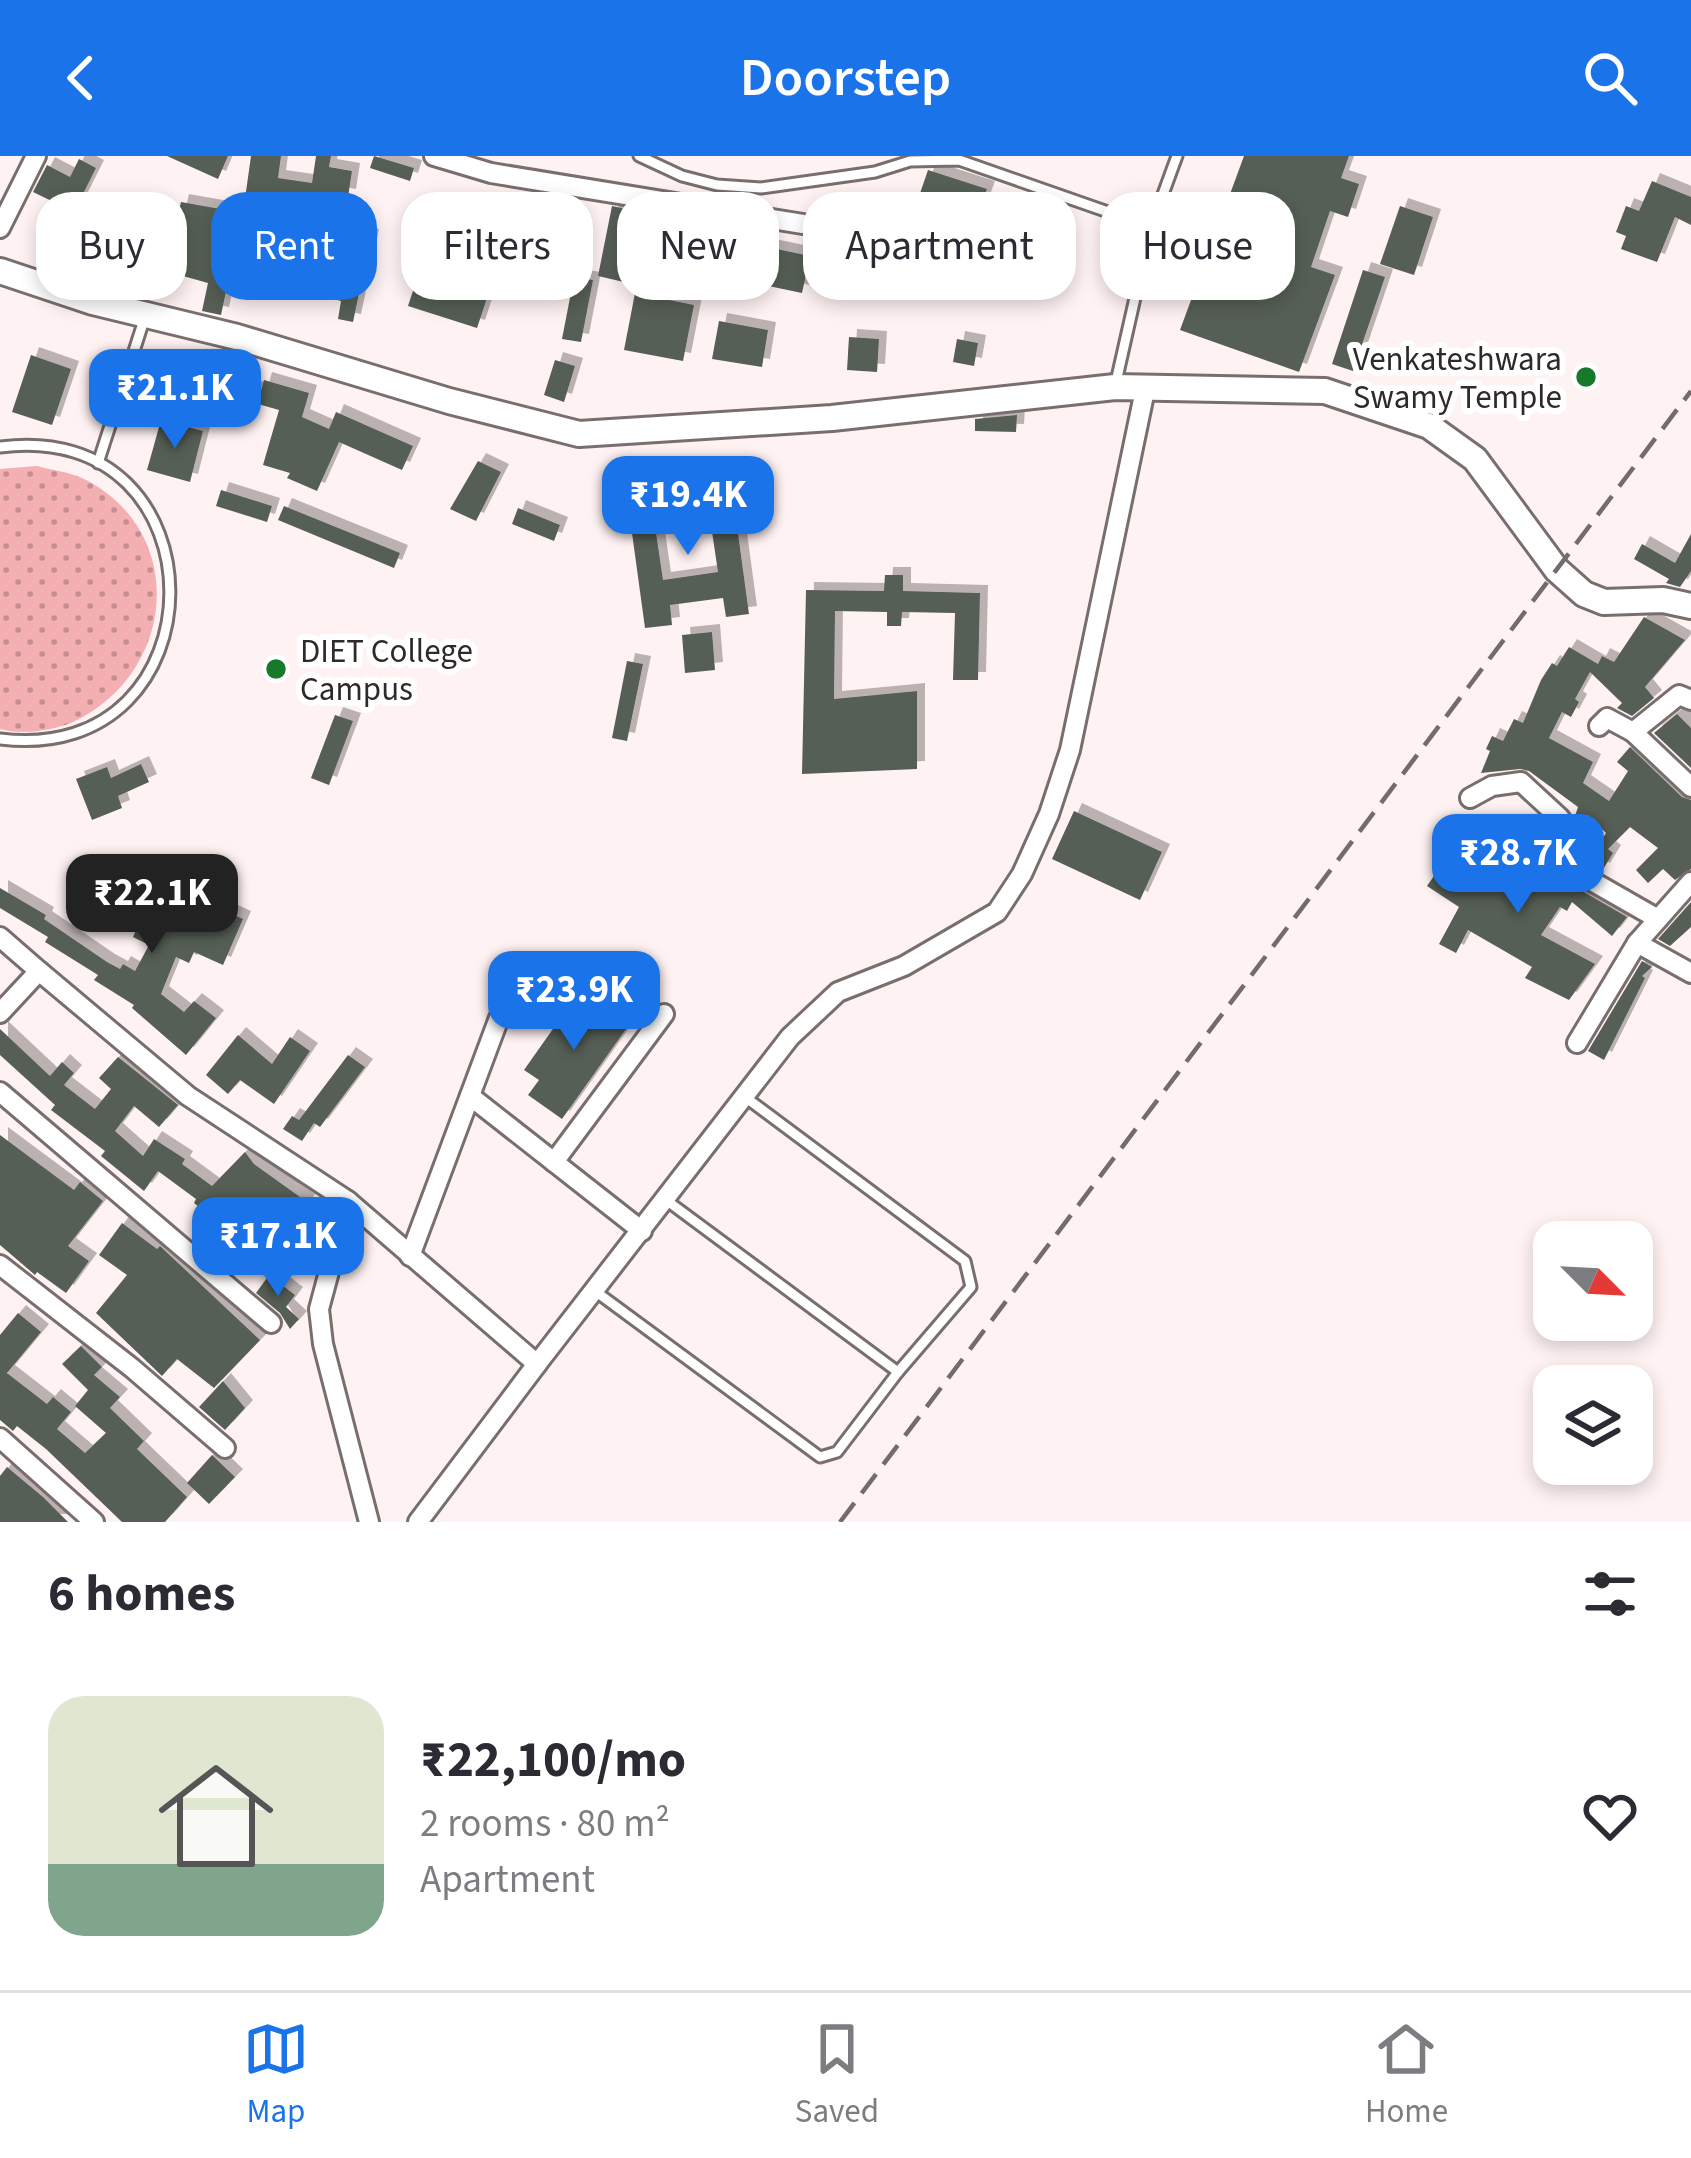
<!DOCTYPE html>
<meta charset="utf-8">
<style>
:root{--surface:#fff;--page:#f7f7f7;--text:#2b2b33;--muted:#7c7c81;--line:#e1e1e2;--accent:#1a73e8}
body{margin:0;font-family:"Source Sans 3",sans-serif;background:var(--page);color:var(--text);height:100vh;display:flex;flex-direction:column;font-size:45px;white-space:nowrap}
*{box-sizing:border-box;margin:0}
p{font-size:39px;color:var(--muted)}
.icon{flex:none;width:66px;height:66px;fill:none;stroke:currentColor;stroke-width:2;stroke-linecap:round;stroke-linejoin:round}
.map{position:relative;height:1366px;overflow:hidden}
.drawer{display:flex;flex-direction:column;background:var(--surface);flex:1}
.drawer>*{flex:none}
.guide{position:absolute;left:36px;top:36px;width:1620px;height:108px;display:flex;gap:24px}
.needle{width:78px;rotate:114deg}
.fabs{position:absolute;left:1533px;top:1065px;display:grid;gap:24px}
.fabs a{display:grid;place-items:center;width:120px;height:120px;border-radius:24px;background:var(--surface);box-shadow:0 6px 18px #0003;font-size:60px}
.price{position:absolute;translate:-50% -102px;padding:0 27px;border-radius:24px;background:var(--accent);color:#fff;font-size:39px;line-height:78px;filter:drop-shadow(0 3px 6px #0008)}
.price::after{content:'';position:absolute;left:50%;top:72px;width:36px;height:27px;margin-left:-18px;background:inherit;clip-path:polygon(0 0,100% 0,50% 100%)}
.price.active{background:#222;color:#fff}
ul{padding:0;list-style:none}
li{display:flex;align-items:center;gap:36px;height:300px;padding:0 48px}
li span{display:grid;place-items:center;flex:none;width:336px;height:240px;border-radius:36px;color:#555}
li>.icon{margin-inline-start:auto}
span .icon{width:144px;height:144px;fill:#fffc;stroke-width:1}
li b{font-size:51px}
h2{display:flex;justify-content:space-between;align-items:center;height:144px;padding:0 48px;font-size:51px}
.chip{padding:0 42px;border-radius:36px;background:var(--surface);box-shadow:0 6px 18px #0003;font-size:42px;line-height:108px}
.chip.active{background:var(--accent);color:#fff}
header{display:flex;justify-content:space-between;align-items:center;height:156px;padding:0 48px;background:var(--accent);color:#fff;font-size:54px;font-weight:600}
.menu{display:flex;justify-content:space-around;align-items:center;height:168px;border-top:3px solid var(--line);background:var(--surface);font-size:33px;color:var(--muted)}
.menu a{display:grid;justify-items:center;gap:6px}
.menu .active{color:var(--accent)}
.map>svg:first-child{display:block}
.grass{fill:url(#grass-dots)}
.building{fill:#575e57;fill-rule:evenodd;filter:url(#shadow)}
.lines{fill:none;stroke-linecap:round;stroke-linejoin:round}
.service-casing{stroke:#796e6e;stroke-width:15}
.minor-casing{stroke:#796e6e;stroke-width:24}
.tertiary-casing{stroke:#796e6e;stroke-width:30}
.service{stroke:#fff;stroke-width:9}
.minor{stroke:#fff;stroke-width:18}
.tertiary{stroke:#fff;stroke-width:24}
.rail{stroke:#736c6c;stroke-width:4.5;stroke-dasharray:24 12;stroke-linecap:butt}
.poi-dot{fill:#177a2b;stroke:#fff;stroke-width:4.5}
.labels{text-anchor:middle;stroke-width:12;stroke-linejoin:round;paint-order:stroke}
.poi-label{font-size:33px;fill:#2f2a2a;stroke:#fff;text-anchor:end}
</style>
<header><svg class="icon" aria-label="back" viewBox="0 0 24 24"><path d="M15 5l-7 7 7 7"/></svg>Doorstep<svg class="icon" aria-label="search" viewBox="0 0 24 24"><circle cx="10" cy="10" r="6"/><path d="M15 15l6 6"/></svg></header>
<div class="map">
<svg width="1691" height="1366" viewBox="0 0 1691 1366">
<defs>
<pattern id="grass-dots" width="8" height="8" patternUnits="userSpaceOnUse" patternTransform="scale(3)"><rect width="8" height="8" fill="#f3afb2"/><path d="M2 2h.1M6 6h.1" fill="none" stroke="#c58f91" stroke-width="1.8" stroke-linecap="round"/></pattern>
<filter id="shadow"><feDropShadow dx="8" dy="-8" stdDeviation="0" flood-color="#0004"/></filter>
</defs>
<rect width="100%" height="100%" fill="#fff2f2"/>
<path class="grass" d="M37,310C51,314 69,316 82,322C189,374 177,517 73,566C52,575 22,579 0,573V313Z"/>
<g class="building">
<polygon points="167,0 228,0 218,23"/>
<polygon points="251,0 281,0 278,22 312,27 316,0 331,0 329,11 352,15 348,41 325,37 321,62 263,54 246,135 227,131 221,159 202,155 208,127 165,115 181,46 243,57"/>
<polygon points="374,0 414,12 410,25 370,12"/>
<polygon points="1244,0 1349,0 1341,22 1359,28 1348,61 1330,55 1311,111 1335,119 1299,216 1180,174"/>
<polygon points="79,3 96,12 68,68 56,62 62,50 33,36 47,9 70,21"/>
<polygon points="928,14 987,33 975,66 917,46"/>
<polygon points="1652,25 1691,41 1691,69 1675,61 1657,106 1621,93 1626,80 1616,76 1626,50 1639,55"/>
<polygon points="612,50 626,53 622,69 639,72 628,127 598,120"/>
<polygon points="1400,50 1433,61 1414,119 1380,108"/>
<polygon points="440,52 466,60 458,85 494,95 485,125 492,127 477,172 408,150 426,95 420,94 426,76 433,78"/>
<polygon points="358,78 371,81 353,166 338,163 341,145 309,136 321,99 351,108"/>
<polygon points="662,83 691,86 688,111 660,109"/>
<polygon points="734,84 810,100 802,137 726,121"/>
<polygon points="848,94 869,97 865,130 844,128"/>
<polygon points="1363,114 1385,121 1353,215 1332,208"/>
<polygon points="574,121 593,124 581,186 562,183"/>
<polygon points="635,137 694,149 683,205 624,194"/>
<polygon points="719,165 768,174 762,211 712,203"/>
<polygon points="849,181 879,183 877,216 847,214"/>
<polygon points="957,183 978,187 974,210 953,206"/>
<polygon points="31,199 71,213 52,269 12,256"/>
<polygon points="150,202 173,209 172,212 261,235 264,224 309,237 302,261 329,273 336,256 413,290 402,314 339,286 317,335 287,322 290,317 263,309 279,254 244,244 243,247 167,233 160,256 137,249"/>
<polygon points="555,204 575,210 564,246 544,239"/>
<polygon points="1017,259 1016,276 975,275 975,263"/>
<polygon points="161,264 203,275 190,326 147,314"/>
<polygon points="478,305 501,316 476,365 450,353"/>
<polygon points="221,334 272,350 267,366 216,350"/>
<path d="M733,341L749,458L726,461L723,442L670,449L672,469L645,472L629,355ZM710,362L718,416L663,424L655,370Z"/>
<polygon points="284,350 400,397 394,412 278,364"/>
<polygon points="518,352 560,369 554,385 512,368"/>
<polygon points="1691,378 1691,415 1680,431 1666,427 1669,423 1634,403 1642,388 1675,407"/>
<polygon points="885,419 903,419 903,435 980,437 978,524 953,524 955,457 902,456 901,470 887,470 887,456 835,455 834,543 917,535 917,613 802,618 806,434 884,435"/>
<polygon points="1644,461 1685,484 1645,531 1654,542 1632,560 1617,552 1622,547 1590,516 1575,543 1579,546 1571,561 1562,556 1549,582 1593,606 1583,627 1609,645 1628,615 1617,606 1630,591 1682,641 1691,644 1691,713 1675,724 1663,713 1648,727 1636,714 1658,692 1630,671 1608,693 1613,697 1602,715 1564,694 1568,681 1594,697 1606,677 1588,659 1573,680 1569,678 1578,651 1529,615 1520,613 1481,617 1490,595 1486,593 1492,580 1503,585 1514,563 1523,567 1541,524 1552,507 1557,510 1569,491 1598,508 1602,500 1614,506"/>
<polygon points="712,476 715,514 685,517 682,479"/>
<polygon points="627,505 643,508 627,585 612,582"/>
<polygon points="1677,558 1691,572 1691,612 1654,577"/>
<polygon points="335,559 353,565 329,629 311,622"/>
<polygon points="141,608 149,626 118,640 122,652 92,664 76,623 107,611 111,622"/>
<polygon points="1074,655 1162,696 1140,744 1052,703"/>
<polygon points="1457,687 1505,721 1513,706 1542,720 1546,714 1627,761 1612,780 1572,746 1567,755 1560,751 1541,779 1595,808 1569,844 1525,822 1532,811 1468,774 1456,797 1439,788 1459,751 1427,730"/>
<polygon points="159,724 243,763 223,809 194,796 189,807 176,801 161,838 184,856 194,845 216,862 186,899 132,852 134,849 94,824 98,819 45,786 48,781 0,752 0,732 46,759 44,763 107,806 120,813 123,808 135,815 149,789 133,781"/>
<polygon points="1691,746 1691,771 1670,790 1658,783"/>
<polygon points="1642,805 1652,811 1642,820 1645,822 1604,904 1588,895"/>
<polygon points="579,836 631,866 562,963 528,939 539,924 524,914"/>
<polygon points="0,873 50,920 62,906 74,917 64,929 95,953 111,933 99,922 118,901 178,949 159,971 134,950 115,975 143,1000 154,983 185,1003 182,1008 212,1030 245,996 254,1008 307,1046 279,1084 286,1090 264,1119 239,1099 228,1112 201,1090 220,1067 194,1047 196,1043 158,1015 144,1035 101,1000 105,995 51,954 55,949 0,899"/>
<polygon points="238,879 272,908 290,881 310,895 274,948 240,924 228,938 206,919"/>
<polygon points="348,899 365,911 320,971 314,967 302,985 283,973 292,960 299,964"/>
<polygon points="0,979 74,1034 80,1026 103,1045 68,1090 89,1105 66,1137 37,1116 35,1119 0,1089"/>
<polygon points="122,1067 157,1093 160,1090 260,1184 214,1232 177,1203 162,1220 96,1157 127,1119 99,1099"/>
<polygon points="269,1119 295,1139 286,1151 299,1163 290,1173 280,1157 256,1137"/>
<polygon points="18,1157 41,1176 7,1217 47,1248 53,1241 71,1256 57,1273 85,1297 106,1277 75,1250 88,1234 62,1208 81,1190 102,1211 94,1219 120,1241 110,1252 144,1285 137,1293 187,1341 165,1366 122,1366 46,1293 17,1270 13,1275 0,1264 0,1179"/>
<polygon points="223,1225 245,1252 225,1274 199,1251"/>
<polygon points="212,1299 235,1321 209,1348 187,1327"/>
<polygon points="7,1311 43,1341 68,1366 0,1366 0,1320"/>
</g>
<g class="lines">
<g class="service-casing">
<g id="service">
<polyline points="639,0 682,20 717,29 761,32 875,16 910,5 959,4 1151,71 1116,226"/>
<polyline points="1151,71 1177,0"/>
<path d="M0,291C227,261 226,611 0,583"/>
<polyline points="98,307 144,164"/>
<polyline points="666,1044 898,1216 971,1131 965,1105 745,941"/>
<polyline points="595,1135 820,1301 837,1296 898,1216"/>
</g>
</g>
<g class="minor-casing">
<g id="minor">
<polyline points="434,0 491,17 803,68"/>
<polyline points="0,72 36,0"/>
<polyline points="1599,570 1607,562 1633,576 1679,539 1691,544"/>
<polyline points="1633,576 1691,631"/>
<polyline points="1470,642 1492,630 1521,626 1560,662 1548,700 1658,763"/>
<polyline points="0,781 39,815"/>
<polyline points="1637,787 1691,817"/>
<polyline points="0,857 39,815 188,940 348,1045 319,1153 323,1188 369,1366"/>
<polyline points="1577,887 1637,787 1691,726"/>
<polyline points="0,936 271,1167"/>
<polyline points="470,940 642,1075"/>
<polyline points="554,1006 664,858"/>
<polyline points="348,1045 537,1208 790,881 838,836 904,810 997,756 1022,718 1049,658 1070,594 1145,234"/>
<polyline points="410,1100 499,862"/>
<polyline points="0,1109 132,1212 225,1292"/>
<polyline points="0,1282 94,1366"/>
<polyline points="418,1366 537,1208"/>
</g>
</g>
<g class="tertiary-casing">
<polyline id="tertiary" points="0,115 93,146 237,181 449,245 579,278 832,262 1115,231 1325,235 1429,270 1475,303 1557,414 1584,438 1604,446 1663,444 1691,450"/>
</g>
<use href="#service" class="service"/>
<use href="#minor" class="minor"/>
<use href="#tertiary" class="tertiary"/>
<polyline class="rail" points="840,1366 1691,235"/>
</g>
<g class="poi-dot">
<circle cx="1586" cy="221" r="12"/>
<circle cx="276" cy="513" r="12"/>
</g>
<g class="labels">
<g class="poi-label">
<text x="1562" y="214">Venkateshwara<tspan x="1562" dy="38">Swamy Temple</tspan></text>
<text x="300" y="506" text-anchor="start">DIET College<tspan x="300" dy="38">Campus</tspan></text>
</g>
</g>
</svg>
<div class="fabs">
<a><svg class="needle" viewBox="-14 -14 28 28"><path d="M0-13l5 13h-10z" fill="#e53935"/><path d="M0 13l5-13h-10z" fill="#7c7c81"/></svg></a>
<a><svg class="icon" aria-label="layers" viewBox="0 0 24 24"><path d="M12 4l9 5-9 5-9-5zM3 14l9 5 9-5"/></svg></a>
</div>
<b class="price" style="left:175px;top:295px">₹21.1K</b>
<b class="price" style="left:688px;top:402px">₹19.4K</b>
<b class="price" style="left:1518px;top:760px">₹28.7K</b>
<b class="price active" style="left:152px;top:800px">₹22.1K</b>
<b class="price" style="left:574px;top:897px">₹23.9K</b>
<b class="price" style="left:278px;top:1143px">₹17.1K</b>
<div class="guide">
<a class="chip">Buy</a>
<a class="chip active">Rent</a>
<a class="chip">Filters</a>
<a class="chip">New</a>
<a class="chip">Apartment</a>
<a class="chip">House</a>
</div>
</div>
<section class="drawer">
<h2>6 homes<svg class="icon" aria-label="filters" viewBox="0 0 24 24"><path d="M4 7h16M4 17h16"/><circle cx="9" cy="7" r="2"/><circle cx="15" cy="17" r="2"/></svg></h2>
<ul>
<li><span style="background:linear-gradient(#dfe7d0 70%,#7fa58c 0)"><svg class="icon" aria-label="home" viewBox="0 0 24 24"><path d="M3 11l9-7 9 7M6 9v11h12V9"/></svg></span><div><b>₹22,100/mo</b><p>2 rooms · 80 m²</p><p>Apartment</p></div><svg class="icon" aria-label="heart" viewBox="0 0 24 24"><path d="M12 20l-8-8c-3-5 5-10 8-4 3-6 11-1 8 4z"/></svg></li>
</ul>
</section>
<nav class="menu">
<a class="active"><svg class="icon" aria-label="map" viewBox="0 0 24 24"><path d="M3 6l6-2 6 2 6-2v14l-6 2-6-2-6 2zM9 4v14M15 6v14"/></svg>Map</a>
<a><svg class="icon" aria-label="saved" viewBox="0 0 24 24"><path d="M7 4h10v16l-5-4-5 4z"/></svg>Saved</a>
<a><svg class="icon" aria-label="home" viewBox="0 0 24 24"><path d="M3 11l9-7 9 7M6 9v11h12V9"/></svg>Home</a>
</nav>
